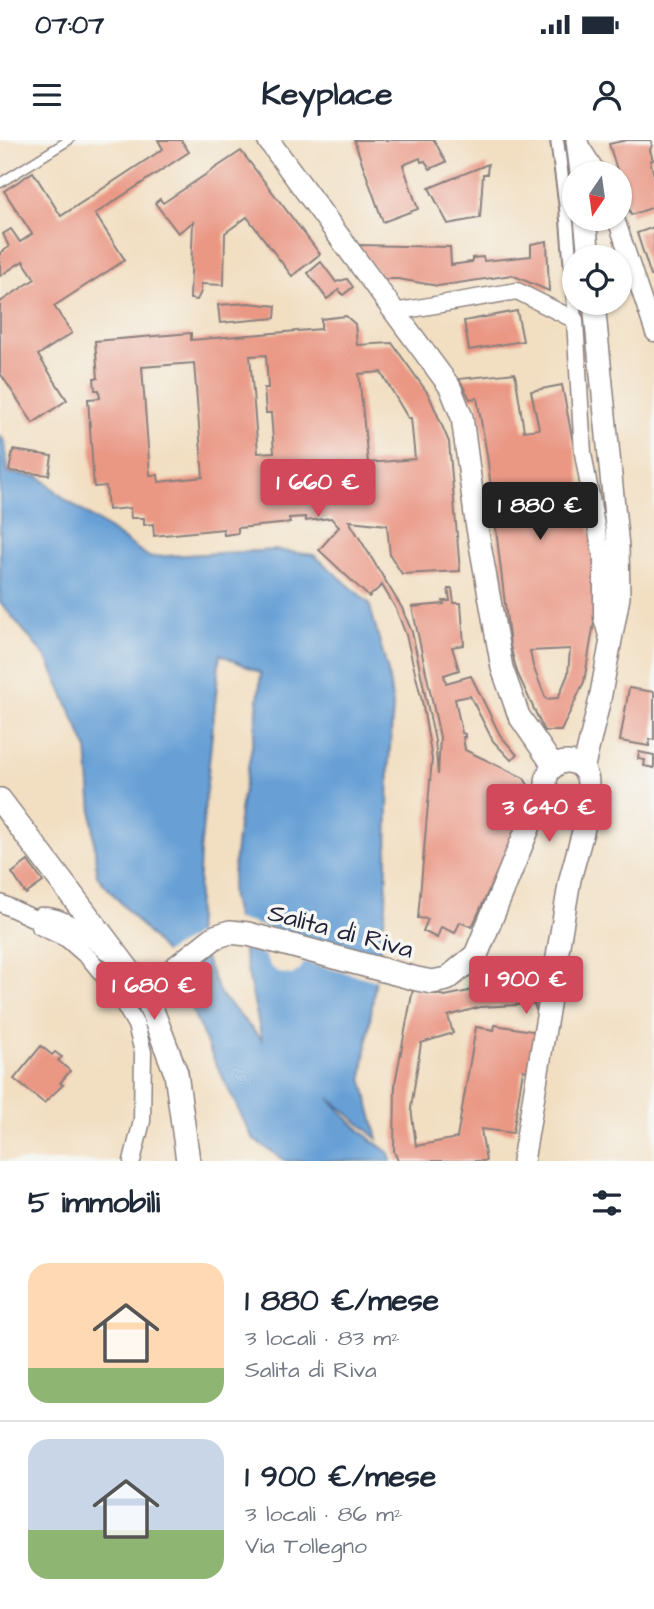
<!DOCTYPE html>
<html lang="it">
<meta charset="utf-8">
<style>
:root{--surface:#fff;--page:#f2f2f3;--text:#1f2937;--muted:#747a83;--line:#e0e1e3;--accent:#d1495b}
body{margin:0;font-family:"Architects Daughter",sans-serif;background:var(--page);color:var(--text);height:100vh;display:flex;flex-direction:column;font-size:26px;white-space:nowrap}
*{box-sizing:border-box;margin:0}
p{font-size:23px;color:var(--muted)}
.icon{flex:none;width:38px;height:38px;fill:none;stroke:currentColor;stroke-width:2;stroke-linecap:round;stroke-linejoin:round}
.map{position:relative;height:1021px;overflow:hidden}
.side{display:flex;flex-direction:column;background:var(--surface);flex:1}
.side>*{flex:none}
.needle{width:46px;rotate:193deg}
.controls{position:absolute;left:562px;top:21px;display:grid;gap:14px}
.controls a{display:grid;place-items:center;width:70px;height:70px;border-radius:50%;background:var(--surface);box-shadow:0 2px 5px #0004;font-size:35px}
.price{position:absolute;translate:-50% -60px;padding:0 16px;border-radius:7px;background:var(--accent);color:#fff;font-size:23px;line-height:46px;filter:drop-shadow(0 2px 4px #0008)}
.price::after{content:'';position:absolute;left:50%;top:42px;width:21px;height:16px;margin-left:-10px;background:inherit;clip-path:polygon(0 0,100% 0,50% 100%)}
.price.current{background:#222;color:#fff}
ul{padding:0;list-style:none}
li{display:flex;align-items:center;gap:21px;height:175px;padding:0 28px}
li+li{border-top:2px solid var(--line)}
li span{display:grid;place-items:center;flex:none;width:196px;height:140px;border-radius:21px;color:#555}
li>.icon{margin-inline-start:auto}
span .icon{width:84px;height:84px;fill:#fffc;stroke-width:1}
li b{font-size:30px}
h2{display:flex;justify-content:space-between;align-items:center;height:84px;padding:0 28px;font-size:30px}
.status{display:flex;justify-content:space-between;align-items:center;height:49px;padding:0 35px;background:var(--surface);direction:ltr}
.status svg{height:19px;fill:currentColor}
header{display:flex;justify-content:space-between;align-items:center;height:91px;padding:0 28px;background:var(--surface);font-size:32px;font-weight:700}
.map>svg:first-child{display:block}
.water{fill:#67a0d6;stroke:#446188;stroke-width:2;fill-rule:evenodd}
.pier{fill:#f2dfc2}
.building{fill:#ea9784;fill-rule:evenodd}
.lines{fill:none;stroke-linecap:round;stroke-linejoin:round}
.service-casing{stroke:#8a807e;stroke-width:11}
.pedestrian-casing{stroke:#8a807e;stroke-width:16}
.minor-casing{stroke:#8a807e;stroke-width:19}
.tertiary-casing{stroke:#8a807e;stroke-width:24}
.secondary-casing{stroke:#8a807e;stroke-width:26}
.service{stroke:#fff;stroke-width:8}
.pedestrian{stroke:#fff;stroke-width:12}
.minor{stroke:#fff;stroke-width:16}
.tertiary{stroke:#fff;stroke-width:21}
.secondary{stroke:#fff;stroke-width:23}
.labels{text-anchor:middle;stroke-width:7;stroke-linejoin:round;paint-order:stroke}
.street-label{font-size:26px;fill:#22223b;stroke:#f6f6f2}
</style>
<div class="status"><b>07:07</b><svg viewBox="0 0 49 12"><path d="M0 12V9h3v3zM5 12V6h3v6zM10 12V3h3v9zM15 12V0h3v12zM26 1h20v11H26zM47 4h2v5h-2z"/></svg></div>
<header><svg class="icon" aria-label="menu" viewBox="0 0 24 24"><path d="M4 6h16M4 12h16M4 18h16"/></svg>Keyplace<svg class="icon" aria-label="person" viewBox="0 0 24 24"><circle cx="12" cy="8" r="4"/><path d="M4 21q1-7 8-7t8 7"/></svg></header>
<div class="map">
<svg width="654" height="1021" viewBox="0 0 654 1021">
<rect width="100%" height="100%" fill="#f6f6f2"/>
<filter id="ink" filterUnits="userSpaceOnUse"><feTurbulence type="fractalNoise" baseFrequency=".0143" numOctaves="2"/><feDisplacementMap in="SourceGraphic" scale="14" xChannelSelector="R" yChannelSelector="G"/><feConvolveMatrix kernelMatrix="1 2 1 2 8 2 1 2 1" color-interpolation-filters="sRGB"/></filter>
<filter id="wash" filterUnits="userSpaceOnUse"><feTurbulence type="fractalNoise" baseFrequency=".00686" numOctaves="4" result="noise"/><feDisplacementMap in="SourceGraphic" scale="28" xChannelSelector="R" yChannelSelector="G"/><feGaussianBlur stdDeviation="1.57" result="paint"/><feColorMatrix in="noise" values="0 0 0 0 0 0 0 0 0 0 0 0 0 0 0 0 0 1.4 0 .05"/><feComposite in="paint" operator="in"/></filter>
<g filter="url(#wash)">
<rect width="100%" height="100%" fill="#f2dfc2"/>
<path class="water" d="M0,296L5,302L8,333L40,337L65,359L149,417L276,410L314,415L369,463L388,532L393,567L389,621L386,766L362,938L378,999L329,958C347,980 366,997 389,1013L391,1021H286L253,999L214,920L169,817L97,736L87,608L48,520L0,462ZM220,514L261,533L255,590L240,670L231,753L262,900L220,854L196,798L200,713Z"/>
<g class="pier">
<polygon points="233,778 382,818 378,841 304,822 300,830 292,835 279,833 271,827 264,815 239,807"/>
<polygon points="200,792 200,798 172,831 163,814"/>
</g>
<g id="blocks">
<g class="building">
<polygon points="158,0 181,0 189,12 95,74 125,120 54,166 72,193 38,215 67,260 33,283 0,233 0,162 35,139 23,121 0,136 0,113 9,107 3,94 11,89 20,102 32,94 4,51 33,32 61,76 163,9"/>
<polygon points="354,0 434,0 446,22 430,29 425,21 421,22 420,18 403,25 418,69 383,82"/>
<polygon points="627,0 651,0 652,5 650,10 653,20 650,21 654,35 654,67 631,75 609,4"/>
<polygon points="241,11 320,114 292,136 247,77 225,93 224,145 201,144 201,152 197,160 190,159 193,82 178,93 155,63 160,59 163,63"/>
<polygon points="488,24 487,34 483,34 480,78 448,84 429,48"/>
<polygon points="654,87 654,136 651,136 637,93"/>
<polygon points="547,101 549,151 512,135 438,146 398,139 383,139 358,105 450,107 451,125 472,122 472,118 483,117 484,121 531,116 531,104"/>
<polygon points="321,122 336,142 347,139 353,147 343,155 339,150 327,159 308,133"/>
<polygon points="249,163 276,166 275,178 220,183 218,165"/>
<polygon points="517,171 523,201 469,210 464,181"/>
<path d="M346,176L355,184L357,205L392,203L429,255L449,302L460,431L402,434L390,415L387,385L349,381L402,468L412,492L435,601L438,635L440,597L412,467L444,464L443,461H450L448,449H452L454,463H461L464,505L452,507L459,530L444,535L446,543L471,536L500,595L517,615L511,620L493,601L470,556L455,559L462,593L465,594V597H463L465,610L524,638L533,654L472,787L460,782L455,793L441,787L437,798L423,791L428,779L418,778L432,619L422,561L406,495L396,469L382,445L369,457L319,410L339,387L331,378L306,381L305,377L289,378L290,383L238,388V393L224,395L223,389L154,396L153,384L144,385V378H131L130,368L108,370L106,346L94,347L88,259L100,258L99,250H95L94,238H98L95,201L191,193V200L321,189V179ZM266,215L268,248H264L266,273H271L274,312L258,313L250,216ZM194,223L203,337L159,342L158,335H150L142,227ZM381,232L408,278H411L415,319L368,323L359,234Z"/>
<path d="M515,233L524,291L539,289L531,251L562,245L597,427L599,453L584,542L561,591H544L517,532L510,505L487,315L477,258L470,259L459,239ZM570,509L568,534L558,558L546,559L533,526L530,511Z"/>
<polygon points="13,310 52,316 49,335 9,331"/>
<polygon points="629,548 654,552 654,600 650,599 649,606 620,601"/>
<polygon points="639,612 654,615 654,628 644,626 645,620 638,619"/>
<polygon points="28,721 43,742 26,754 12,733"/>
<polygon points="535,822 550,823 539,871 536,870 534,864 480,867 448,876 453,893 421,903 411,968 416,1006 457,998 476,887 494,890 495,885 538,892 531,932 523,930 513,993 481,989 486,1021 398,1021 394,1011 395,943 413,849 445,856 469,851 491,826 534,829"/>
<polygon points="41,906 52,915 55,912 62,917 58,920 70,931 60,943 63,945 44,963 14,939"/>
</g>
</g>
</g>
<g filter="url(#ink)">
<use href="#blocks" fill-opacity="0" stroke="#8a807e" stroke-width="2"/>
<g class="lines">
<g class="service-casing">
<polyline id="service" points="0,43 69,0"/>
</g>
<g class="pedestrian-casing">
<polyline id="pedestrian" points="557,0 566,68 575,180"/>
</g>
<g class="minor-casing">
<g id="minor">
<polyline points="579,3 598,33"/>
<polyline points="616,79 654,193"/>
<polyline points="394,172 517,151 575,180 583,313 602,419 602,478 609,503"/>
<polyline points="0,763 37,780"/>
<path d="M106,811C89,797 63,773 40,776L37,780L39,786L67,799L90,819L117,852L136,885L143,912L142,981L132,1021"/>
</g>
</g>
<g class="tertiary-casing">
<g id="tertiary">
<polyline points="268,0 450,247 462,277 476,382 502,528 519,576 554,627"/>
<polyline points="577,0 581,33"/>
<polyline points="585,79 589,117"/>
<circle cx="567" cy="643" r="21"/>
<polyline points="583,630 600,559 619,457 618,407 594,163"/>
<polyline points="523,1021 570,739 587,677 585,653"/>
</g>
</g>
<g class="secondary-casing">
<g id="secondary">
<polyline points="0,660 145,852 176,933 188,1021"/>
<polyline points="145,852 215,797 230,792 248,794 417,839 432,842 447,839 476,815 530,683 548,653"/>
</g>
</g>
<use href="#service" class="service"/>
<use href="#pedestrian" class="pedestrian"/>
<use href="#minor" class="minor"/>
<use href="#tertiary" class="tertiary"/>
<use href="#secondary" class="secondary"/>
</g>
</g>
<g class="labels">
<g class="street-label">
<text transform="translate(341 790) rotate(15)" y="9">Salita di Riva</text>
</g>
</g>
</svg>
<div class="controls">
<a><svg class="needle" viewBox="-14 -14 28 28"><path d="M0-13l5 13h-10z" fill="#e53935"/><path d="M0 13l5-13h-10z" fill="#747a83"/></svg></a>
<a><svg class="icon" aria-label="locate" viewBox="0 0 24 24"><circle cx="12" cy="12" r="6"/><path d="M12 2v4M12 18v4M2 12h4M18 12h4"/></svg></a>
</div>
<b class="price" style="left:318px;top:379px">1 660 €</b>
<b class="price current" style="left:540px;top:402px">1 880 €</b>
<b class="price" style="left:549px;top:704px">3 640 €</b>
<b class="price" style="left:526px;top:876px">1 900 €</b>
<b class="price" style="left:154px;top:882px">1 680 €</b>
</div>
<section class="side">
<h2>5 immobili<svg class="icon" aria-label="filters" viewBox="0 0 24 24"><path d="M4 7h16M4 17h16"/><circle cx="9" cy="7" r="2"/><circle cx="15" cy="17" r="2"/></svg></h2>
<ul>
<li><span style="background:linear-gradient(#ffd9b3 75%,#8fb573 0)"><svg class="icon" aria-label="home" viewBox="0 0 24 24"><path d="M3 11l9-7 9 7M6 9v11h12V9"/></svg></span><div><b>1 880 €/mese</b><p>3 locali · 83 m²</p><p>Salita di Riva</p></div></li>
<li><span style="background:linear-gradient(#c9d6e8 65%,#8fb573 0)"><svg class="icon" aria-label="home" viewBox="0 0 24 24"><path d="M3 11l9-7 9 7M6 9v11h12V9"/></svg></span><div><b>1 900 €/mese</b><p>3 locali · 86 m²</p><p>Via Tollegno</p></div></li>
</ul>
</section>
